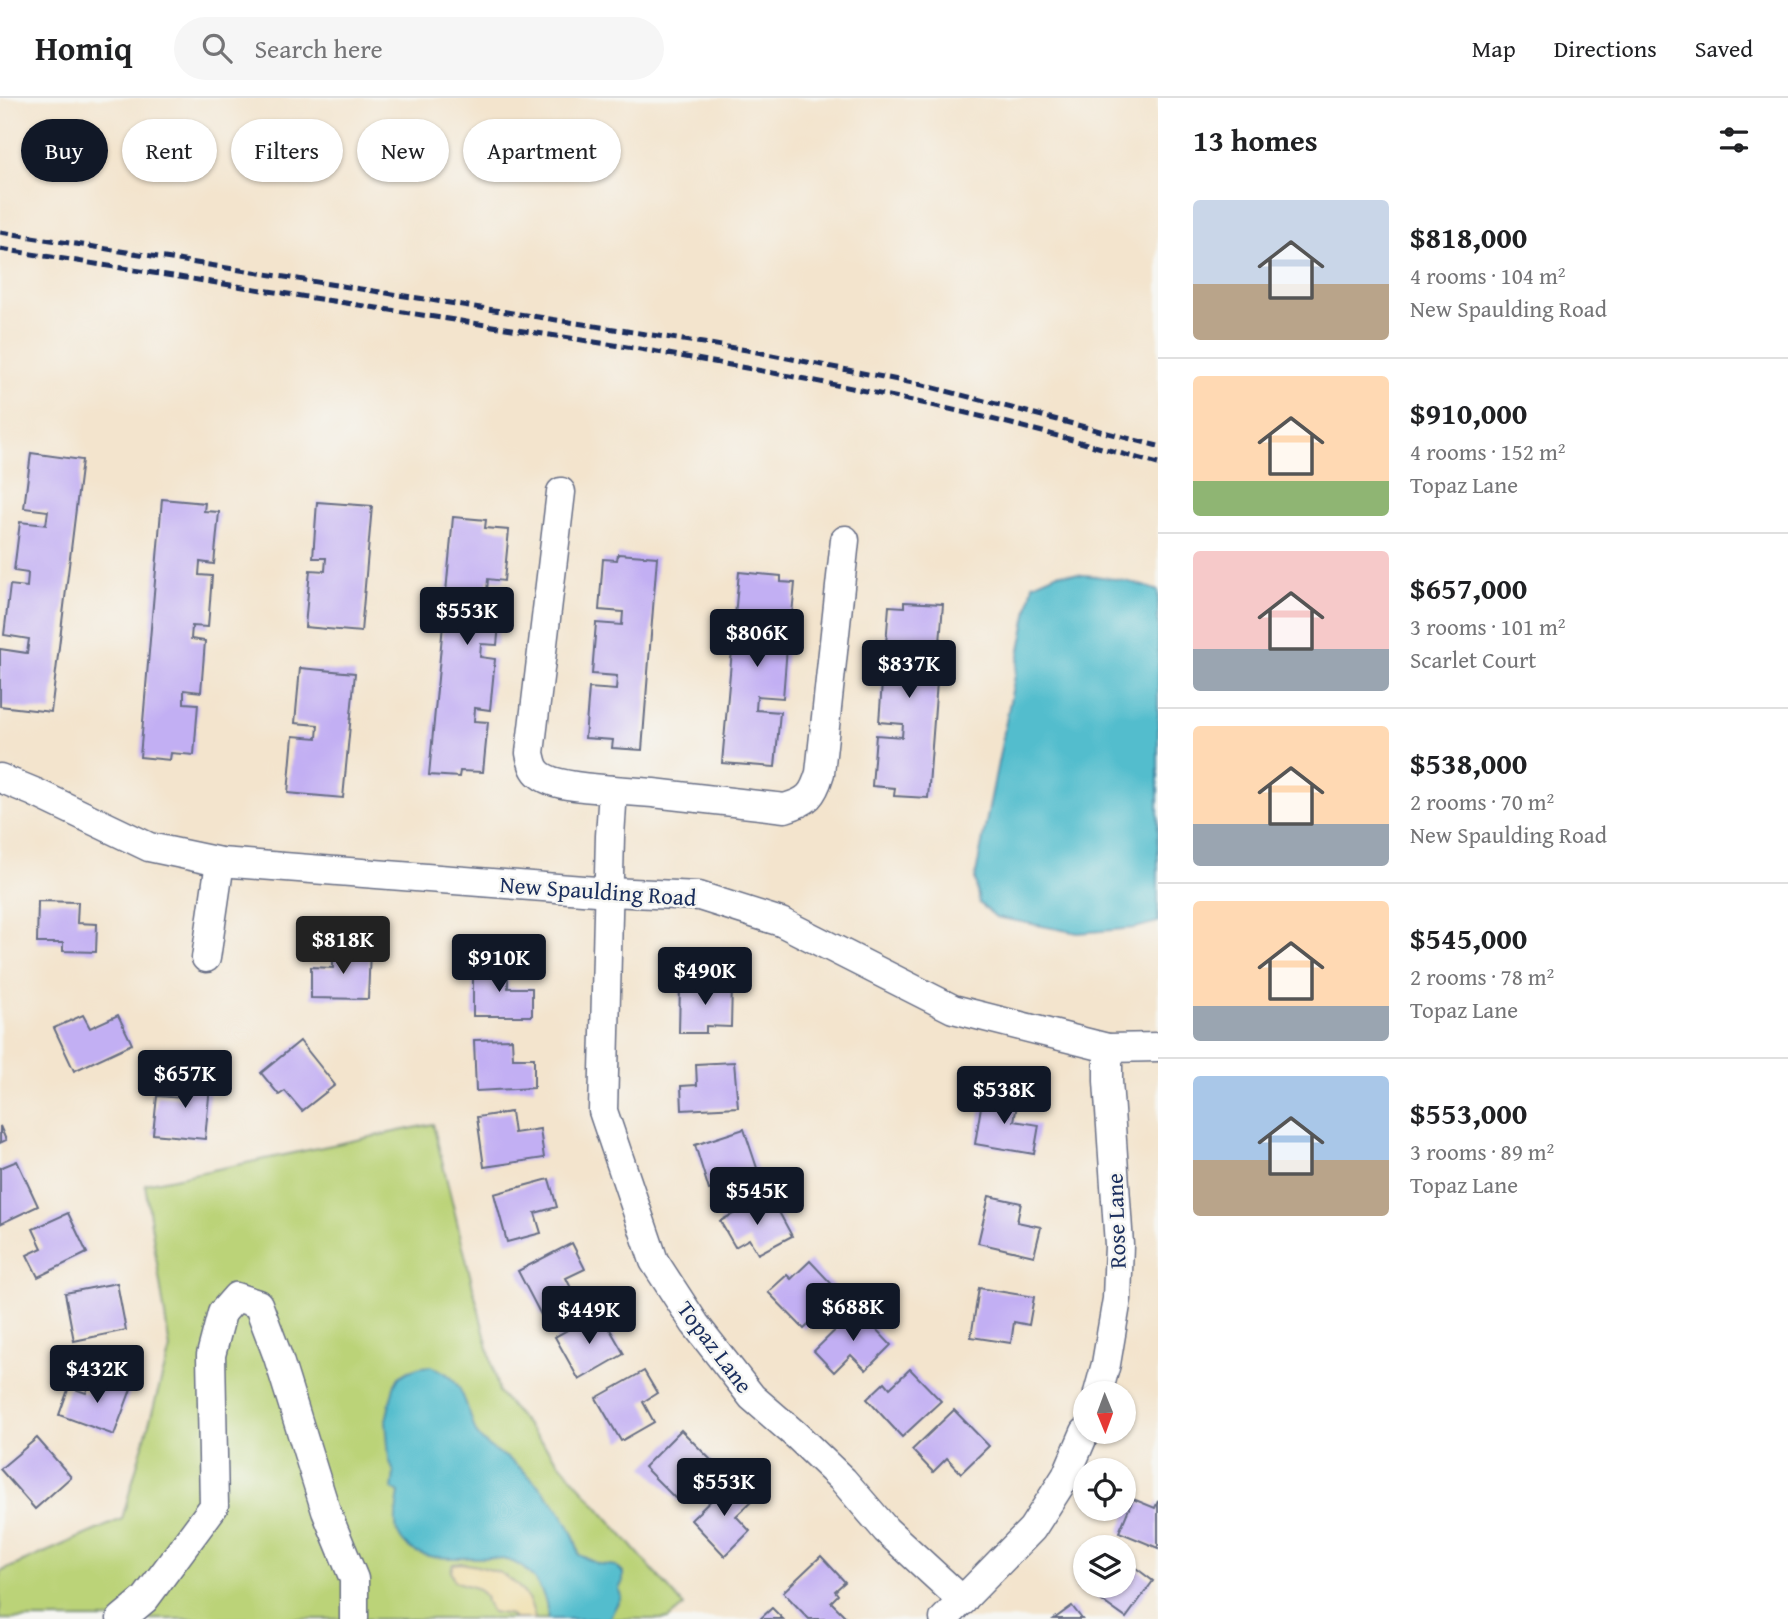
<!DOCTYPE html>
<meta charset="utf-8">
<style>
:root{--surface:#fff;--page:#f6f6f6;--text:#202124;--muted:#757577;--line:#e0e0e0;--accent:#111827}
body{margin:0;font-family:"Gentium Book Plus",serif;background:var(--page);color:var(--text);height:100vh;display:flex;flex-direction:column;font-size:26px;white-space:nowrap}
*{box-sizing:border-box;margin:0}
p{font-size:23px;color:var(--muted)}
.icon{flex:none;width:38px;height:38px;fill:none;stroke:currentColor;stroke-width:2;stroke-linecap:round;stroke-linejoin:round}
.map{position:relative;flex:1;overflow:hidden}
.panel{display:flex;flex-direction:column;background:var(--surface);width:630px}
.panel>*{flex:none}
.hud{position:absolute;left:21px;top:21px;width:665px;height:63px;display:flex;gap:14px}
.needle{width:46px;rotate:179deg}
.buttons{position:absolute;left:1073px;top:1283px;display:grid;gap:14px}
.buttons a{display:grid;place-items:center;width:63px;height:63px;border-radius:50%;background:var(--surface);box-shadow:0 2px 5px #0004;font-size:35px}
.price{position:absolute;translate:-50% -60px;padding:0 16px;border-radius:7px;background:var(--accent);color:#fff;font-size:23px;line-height:46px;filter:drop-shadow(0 2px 4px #0008)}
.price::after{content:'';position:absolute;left:50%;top:42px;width:21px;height:16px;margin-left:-10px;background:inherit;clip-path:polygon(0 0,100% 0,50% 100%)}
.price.selected{background:#222;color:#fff}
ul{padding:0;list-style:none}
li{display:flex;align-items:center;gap:21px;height:175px;padding:0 35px}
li+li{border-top:2px solid var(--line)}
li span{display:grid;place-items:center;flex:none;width:196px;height:140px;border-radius:7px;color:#555}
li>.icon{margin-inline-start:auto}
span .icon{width:84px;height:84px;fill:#fffc;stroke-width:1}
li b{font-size:30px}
h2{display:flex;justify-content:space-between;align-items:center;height:84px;padding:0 35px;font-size:30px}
.pill{padding:0 24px;border-radius:32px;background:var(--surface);box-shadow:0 2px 5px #0004;font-size:24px;line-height:63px}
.pill.selected{background:var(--accent);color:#fff}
header{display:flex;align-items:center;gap:42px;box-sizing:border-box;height:98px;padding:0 35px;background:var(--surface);border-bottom:2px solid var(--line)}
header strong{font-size:33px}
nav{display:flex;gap:38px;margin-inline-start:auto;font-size:24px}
.search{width:490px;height:63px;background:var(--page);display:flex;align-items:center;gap:18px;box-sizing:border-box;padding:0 24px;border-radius:38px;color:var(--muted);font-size:26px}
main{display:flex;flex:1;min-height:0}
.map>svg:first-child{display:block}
.green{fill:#bbd378;stroke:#6b816b;stroke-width:2}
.sand{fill:#eeda9e;stroke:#84847e;stroke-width:2}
.water{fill:#52bdcd;stroke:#367696;stroke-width:2}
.building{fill:#c2aff3}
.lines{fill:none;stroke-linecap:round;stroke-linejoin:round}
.minor-casing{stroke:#676e85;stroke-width:31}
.minor{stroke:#fff;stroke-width:28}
.rail{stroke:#1b2f5e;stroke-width:5;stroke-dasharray:10 5;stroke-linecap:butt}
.labels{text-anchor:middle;stroke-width:5;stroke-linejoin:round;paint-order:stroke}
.street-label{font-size:23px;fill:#1b2f5e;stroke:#f6f6f2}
</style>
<header>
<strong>Homiq</strong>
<div class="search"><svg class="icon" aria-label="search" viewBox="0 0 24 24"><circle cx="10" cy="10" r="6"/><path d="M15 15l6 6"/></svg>Search here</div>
<nav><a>Map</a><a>Directions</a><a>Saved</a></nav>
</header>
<main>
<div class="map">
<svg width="1158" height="1521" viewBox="0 0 1158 1521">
<rect width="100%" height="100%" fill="#f6f6f2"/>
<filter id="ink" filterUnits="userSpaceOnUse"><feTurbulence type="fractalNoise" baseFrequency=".0143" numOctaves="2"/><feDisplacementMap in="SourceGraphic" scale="14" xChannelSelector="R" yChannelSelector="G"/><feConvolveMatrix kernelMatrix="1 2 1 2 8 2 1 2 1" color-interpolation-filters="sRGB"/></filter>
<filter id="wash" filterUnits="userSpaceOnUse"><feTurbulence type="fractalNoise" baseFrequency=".00686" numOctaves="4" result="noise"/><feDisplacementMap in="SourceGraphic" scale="28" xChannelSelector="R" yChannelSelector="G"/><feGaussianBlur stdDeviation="1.57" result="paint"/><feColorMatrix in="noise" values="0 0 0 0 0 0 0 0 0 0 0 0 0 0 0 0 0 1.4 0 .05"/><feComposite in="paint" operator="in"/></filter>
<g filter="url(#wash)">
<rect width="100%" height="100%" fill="#f3e4cd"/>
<polygon class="green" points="433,1026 499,1295 684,1508 668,1521 0,1521 0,1474 122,1421 170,1251 145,1086"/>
<path class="sand" d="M461,1465C470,1467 479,1468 488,1471C511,1476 532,1498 535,1521H514L511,1517L492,1514L486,1504L485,1498L479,1491L454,1483L451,1473L453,1466Z"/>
<g class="water">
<path d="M1058,475C1092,477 1126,480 1158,493V824L1135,830L1078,835L996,819L979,805L975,781L1033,486Z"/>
<path d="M431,1268C459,1278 462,1294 471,1320C473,1325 474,1331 477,1336C483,1347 500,1355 510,1362C539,1384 573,1421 579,1457L599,1466L616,1468L623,1475V1483L619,1491L621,1499L609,1521H548C547,1516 547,1510 546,1505C542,1490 530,1473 517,1466C483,1448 415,1479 397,1433C394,1423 397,1406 399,1395L392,1391L394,1375L389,1361L386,1322L394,1288L399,1279L409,1273L421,1269Z"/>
</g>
<g id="blocks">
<g class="building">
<polygon points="31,355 82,362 51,614 0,608 0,551 27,555 29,541 4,537 10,487 27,489 28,475 14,473 20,424 46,427 48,413 24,410"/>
<polygon points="162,401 205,405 204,413 219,414 214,466 200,464 199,477 212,478 208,529 192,528 191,541 205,543 201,594 184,592 184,605 198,606 194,657 171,655 170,662 140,659"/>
<polygon points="317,404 372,408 361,534 305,529 310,472 325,473 326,460 313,460"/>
<polygon points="453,419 486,422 485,430 509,432 504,483 488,481 487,494 502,496 497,547 481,546 480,559 495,561 490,612 475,610 474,623 488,624 483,674 460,673 459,679 429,677"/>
<polygon points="618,456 657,459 642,652 612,650 613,642 585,640 589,590 616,592 617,578 592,576 596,525 622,527 623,514 599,512 603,461 617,462"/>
<polygon points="739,474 781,478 781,484 795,485 790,537 775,536 774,548 787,549 783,600 757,598 756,612 780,614 775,669 722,665"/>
<polygon points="904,504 943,506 928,700 894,698 895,690 872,688 876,637 902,639 903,626 879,624 883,572 908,574 909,561 885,559 889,508 904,509"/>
<polygon points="300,570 355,575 343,700 288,695 293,638 317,640 318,627 295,625"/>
<polygon points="38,803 78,804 77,825 97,826 96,854 63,853 63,845 37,845"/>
<polygon points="333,851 370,852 368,901 311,900 311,869 333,870"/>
<polygon points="473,867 508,867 508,890 532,890 532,918 473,918"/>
<polygon points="680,885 732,886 731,929 706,928 706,935 679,935"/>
<polygon points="83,917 90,930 118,917 132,946 74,973 54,930"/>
<polygon points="512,941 513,960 534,960 534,990 476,993 474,942"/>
<polygon points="300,943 335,987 302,1013 285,993 279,997 261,975"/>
<polygon points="734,964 738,1009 682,1012 681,988 697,987 696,966"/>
<polygon points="186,974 211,977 205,1041 153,1036 157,998 183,1000"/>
<polygon points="983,996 1018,1002 1014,1023 1039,1027 1034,1056 975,1046"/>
<polygon points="511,1014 514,1035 540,1031 544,1060 484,1069 477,1019"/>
<polygon points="0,1028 6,1042 0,1045"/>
<polygon points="744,1031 759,1076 709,1092 695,1047"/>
<polygon points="17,1063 38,1108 0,1126 0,1070"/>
<polygon points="549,1081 557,1109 535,1115 541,1135 507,1144 494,1096"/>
<polygon points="989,1098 1021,1105 1017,1124 1041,1129 1034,1158 978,1145"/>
<polygon points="772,1101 792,1138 758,1156 749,1141 735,1149 720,1123 746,1109 750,1114"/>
<polygon points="68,1115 87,1155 38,1179 27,1157 42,1150 33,1131"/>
<polygon points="572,1145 585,1171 566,1180 576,1200 541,1217 518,1173"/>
<polygon points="810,1163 841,1196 804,1231 768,1194 787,1177 791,1181"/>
<polygon points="117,1185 126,1232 74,1243 65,1195"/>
<polygon points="979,1190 1034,1199 1029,1227 1014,1224 1011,1245 971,1239"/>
<polygon points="857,1211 891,1247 866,1272 851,1257 834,1274 814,1253"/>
<polygon points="600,1214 624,1256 579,1282 555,1239"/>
<polygon points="910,1271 941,1303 902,1339 867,1301 885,1284 890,1290"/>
<polygon points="644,1273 657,1295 643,1304 654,1324 621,1343 596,1300"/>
<polygon points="93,1277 131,1291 114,1337 59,1317 69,1289 86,1295"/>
<polygon points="954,1312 989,1348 961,1375 947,1360 933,1374 912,1352"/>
<polygon points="681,1332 715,1366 678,1403 644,1369"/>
<polygon points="37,1340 71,1379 35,1411 0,1371"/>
<polygon points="732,1382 752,1403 736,1418 750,1433 725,1458 691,1422"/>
<polygon points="1133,1401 1155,1410 1158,1403 1158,1450 1119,1434"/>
<polygon points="821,1458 845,1484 835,1493 838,1497 831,1504 845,1518 841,1521 809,1521 783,1494"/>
<polygon points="1124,1461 1153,1483 1126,1520 1081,1488 1085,1483 1085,1488 1124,1488"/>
<polygon points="1072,1508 1082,1521 1054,1521"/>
<polygon points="772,1510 783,1521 760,1521"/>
</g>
</g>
</g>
<g filter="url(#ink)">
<use href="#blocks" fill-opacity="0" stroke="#676e85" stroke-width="2"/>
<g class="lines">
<g class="minor-casing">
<g id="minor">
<path d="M561,394L530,655C531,659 532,666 535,671C546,690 592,689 613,692"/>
<path d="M845,442L820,675C813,698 808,703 785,710L653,695L613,692L610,738L603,1013L654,1163L695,1226L752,1299L797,1338L843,1382L886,1432L963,1503"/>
<polyline points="0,680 34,694 149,749 220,764 609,794 699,798 781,824 953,911 1108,950 1158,949"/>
<polyline points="206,860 220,764"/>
<polyline points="1098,1295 1106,1266 1117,1201 1119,1147 1108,983 1108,950"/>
<polyline points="121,1521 145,1501 214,1408 211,1257 222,1215 236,1199 258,1206 278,1259 326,1413 354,1481 354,1521"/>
<polyline points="944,1521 1032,1431 1066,1378 1085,1334"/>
</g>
</g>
<use href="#minor" class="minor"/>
<g class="rail">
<polyline points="0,134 747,252 923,287 1158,348"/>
<path d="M0,151L646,252C736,268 827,284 917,304C998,321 1078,343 1158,366"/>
</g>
</g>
</g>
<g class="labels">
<g class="street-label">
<text transform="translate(598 793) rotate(4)" y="8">New Spaulding Road</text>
<text transform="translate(1116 1123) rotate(-92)" y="8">Rose Lane</text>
<text transform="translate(715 1249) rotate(53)" y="8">Topaz Lane</text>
</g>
</g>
</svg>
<div class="buttons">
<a><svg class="needle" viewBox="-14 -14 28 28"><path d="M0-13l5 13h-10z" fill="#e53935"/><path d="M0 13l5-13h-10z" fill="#757577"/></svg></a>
<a><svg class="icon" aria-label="locate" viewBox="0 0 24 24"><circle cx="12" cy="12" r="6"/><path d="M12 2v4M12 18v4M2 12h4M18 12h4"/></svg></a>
<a><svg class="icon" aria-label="layers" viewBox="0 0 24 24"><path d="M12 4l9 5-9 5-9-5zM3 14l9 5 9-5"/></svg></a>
</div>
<b class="price" style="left:467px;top:549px">$553K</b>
<b class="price" style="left:757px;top:571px">$806K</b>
<b class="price" style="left:909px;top:602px">$837K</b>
<b class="price selected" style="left:343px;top:878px">$818K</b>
<b class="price" style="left:499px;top:896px">$910K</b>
<b class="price" style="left:705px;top:909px">$490K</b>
<b class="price" style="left:185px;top:1012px">$657K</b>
<b class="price" style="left:1004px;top:1028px">$538K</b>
<b class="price" style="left:757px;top:1129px">$545K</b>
<b class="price" style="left:853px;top:1245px">$688K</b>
<b class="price" style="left:589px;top:1248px">$449K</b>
<b class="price" style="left:97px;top:1307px">$432K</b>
<b class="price" style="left:724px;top:1420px">$553K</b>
<div class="hud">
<a class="pill selected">Buy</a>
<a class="pill">Rent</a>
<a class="pill">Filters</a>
<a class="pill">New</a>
<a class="pill">Apartment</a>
</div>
</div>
<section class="panel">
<h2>13 homes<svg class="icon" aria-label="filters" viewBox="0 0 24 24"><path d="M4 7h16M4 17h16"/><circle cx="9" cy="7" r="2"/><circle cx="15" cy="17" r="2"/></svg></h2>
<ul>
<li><span style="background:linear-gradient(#c9d6e8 60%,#b9a48a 0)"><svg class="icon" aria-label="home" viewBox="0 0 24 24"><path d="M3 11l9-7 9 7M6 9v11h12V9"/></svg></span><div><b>$818,000</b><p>4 rooms · 104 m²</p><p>New Spaulding Road</p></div></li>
<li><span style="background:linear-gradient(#ffd9b3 75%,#8fb573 0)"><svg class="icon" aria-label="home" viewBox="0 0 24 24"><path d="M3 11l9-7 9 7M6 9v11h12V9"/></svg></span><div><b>$910,000</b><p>4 rooms · 152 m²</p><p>Topaz Lane</p></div></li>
<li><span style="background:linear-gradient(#f6c9c9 70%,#9aa5b1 0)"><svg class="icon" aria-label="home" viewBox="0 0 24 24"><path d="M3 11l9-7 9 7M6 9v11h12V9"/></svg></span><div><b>$657,000</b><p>3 rooms · 101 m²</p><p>Scarlet Court</p></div></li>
<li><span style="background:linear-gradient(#ffd9b3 70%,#9aa5b1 0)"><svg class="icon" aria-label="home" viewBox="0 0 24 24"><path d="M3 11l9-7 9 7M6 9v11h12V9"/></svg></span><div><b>$538,000</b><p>2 rooms · 70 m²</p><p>New Spaulding Road</p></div></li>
<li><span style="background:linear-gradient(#ffd9b3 75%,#9aa5b1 0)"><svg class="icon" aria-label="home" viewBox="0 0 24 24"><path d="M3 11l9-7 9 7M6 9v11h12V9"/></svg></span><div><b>$545,000</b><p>2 rooms · 78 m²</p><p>Topaz Lane</p></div></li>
<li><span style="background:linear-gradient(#a9c7e8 60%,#b9a48a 0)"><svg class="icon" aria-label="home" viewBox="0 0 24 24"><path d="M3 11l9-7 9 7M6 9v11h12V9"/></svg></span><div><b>$553,000</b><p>3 rooms · 89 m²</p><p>Topaz Lane</p></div></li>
</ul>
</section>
</main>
